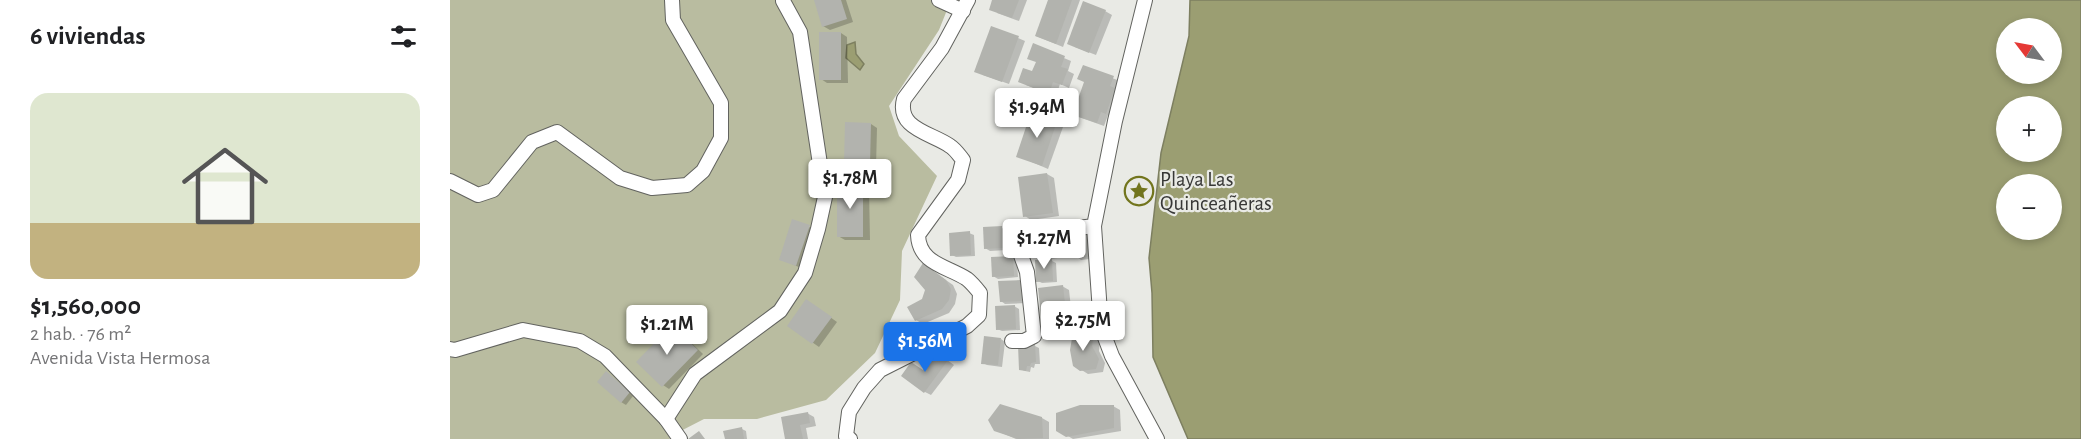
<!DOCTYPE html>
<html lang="es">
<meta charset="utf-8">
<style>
:root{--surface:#fff;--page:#f2f2f2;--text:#202124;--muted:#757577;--accent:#1a73e8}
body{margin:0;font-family:"Alegreya Sans",sans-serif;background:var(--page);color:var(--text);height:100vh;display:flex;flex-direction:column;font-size:22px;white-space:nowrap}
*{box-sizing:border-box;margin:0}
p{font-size:20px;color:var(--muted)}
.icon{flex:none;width:33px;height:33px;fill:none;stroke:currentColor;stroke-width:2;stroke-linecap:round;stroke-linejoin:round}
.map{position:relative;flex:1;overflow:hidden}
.drawer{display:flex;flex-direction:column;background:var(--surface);width:450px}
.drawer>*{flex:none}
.needle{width:39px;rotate:302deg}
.controls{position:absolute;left:1546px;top:18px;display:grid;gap:12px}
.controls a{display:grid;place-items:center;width:66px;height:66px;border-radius:50%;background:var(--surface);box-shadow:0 3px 9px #0003;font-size:30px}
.price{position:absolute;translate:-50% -51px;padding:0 14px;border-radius:6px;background:#fff;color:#222;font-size:20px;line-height:39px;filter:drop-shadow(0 2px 3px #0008)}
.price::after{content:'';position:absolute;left:50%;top:36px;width:18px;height:14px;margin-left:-9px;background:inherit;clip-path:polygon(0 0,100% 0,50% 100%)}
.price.current{background:var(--accent);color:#fff}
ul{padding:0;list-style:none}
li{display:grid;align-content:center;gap:12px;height:318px;padding:0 30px}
li span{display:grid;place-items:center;height:186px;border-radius:18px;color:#555}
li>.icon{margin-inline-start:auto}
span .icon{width:108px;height:108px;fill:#fffc;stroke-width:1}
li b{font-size:26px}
h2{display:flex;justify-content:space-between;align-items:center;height:72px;padding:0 30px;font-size:26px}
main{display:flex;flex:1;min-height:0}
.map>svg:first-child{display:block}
.green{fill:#b9bca0}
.water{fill:#9b9e72;stroke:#7d7f60;stroke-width:1.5;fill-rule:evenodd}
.shadow{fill:#0003}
.building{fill:#b2b3ae}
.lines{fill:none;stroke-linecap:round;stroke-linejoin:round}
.street-casing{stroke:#62635f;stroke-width:16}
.street{stroke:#fff;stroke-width:14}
.labels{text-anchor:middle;stroke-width:4.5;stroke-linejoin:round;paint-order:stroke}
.poi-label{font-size:21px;fill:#373736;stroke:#e9eae5;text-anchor:start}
</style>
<main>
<section class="drawer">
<h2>6 viviendas<svg class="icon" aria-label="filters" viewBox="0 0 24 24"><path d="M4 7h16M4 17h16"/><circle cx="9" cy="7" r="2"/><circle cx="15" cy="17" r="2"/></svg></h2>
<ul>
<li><span style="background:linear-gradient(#dfe7d0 70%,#c2b280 0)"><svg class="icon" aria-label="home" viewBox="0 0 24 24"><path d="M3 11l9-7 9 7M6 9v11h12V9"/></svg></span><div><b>$1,560,000</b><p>2 hab. · 76 m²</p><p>Avenida Vista Hermosa</p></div></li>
</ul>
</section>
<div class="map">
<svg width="1631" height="439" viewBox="0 0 1631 439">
<rect width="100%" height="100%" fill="#e9eae5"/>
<polygon class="green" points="0,0 501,0 489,30 439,106 449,136 487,176 452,251 450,300 425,353 376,400 307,419 254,419 219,437 220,439 0,439"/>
<g class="water">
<path d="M740,0H1631V439H738L703,357L702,293L699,258L711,153L739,36ZM1602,28V74H1557V28ZM1602,106V152H1557V106ZM1602,184V230H1557V184Z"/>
<polygon points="405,42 406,54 414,64 410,70 396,58 397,45"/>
</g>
<g class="shadow">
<polygon points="365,0 396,0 403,22 380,30 373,26"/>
<polygon points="544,0 577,0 569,21 547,13"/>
<polygon points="600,0 630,0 613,47 586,36"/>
<polygon points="655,11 662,15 646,55 625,47"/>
<polygon points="391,33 397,37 398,83 377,83 371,79"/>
<polygon points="568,38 575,41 559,84 533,75"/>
<polygon points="583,45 621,61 618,71 624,74 619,88 610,84 606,96 576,85 587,63"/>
<polygon points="633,67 670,81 663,116 658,115 654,126 623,115 636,82"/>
<polygon points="582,114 613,127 598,169 568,156"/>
<polygon points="421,124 427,128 426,167 402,167 395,163"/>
<polygon points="597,174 604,178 609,216 581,220 575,216"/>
<polygon points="413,184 419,188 420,240 395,240 388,236"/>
<polygon points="359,227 366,230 353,269 331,259"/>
<polygon points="552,228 556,230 557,250 540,251 535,248"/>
<polygon points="519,233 524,235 525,256 506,257 502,255"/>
<polygon points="625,234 648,258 631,260 627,257"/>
<polygon points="585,236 607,237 608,258 598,259 606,263 607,282 592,283 588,281 593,261 586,257"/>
<polygon points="563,257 567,260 568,277 548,279 543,276"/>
<polygon points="480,269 503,285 507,294 505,304 499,313 473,324 466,320 474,300"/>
<polygon points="570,281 574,284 576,303 555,304 551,301"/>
<polygon points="612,286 619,290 624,334 644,337 650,340 649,351 655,363 653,372 638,374 630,369 624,335 601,338 594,334"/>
<polygon points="363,305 387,322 369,347 339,326"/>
<polygon points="564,306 569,309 570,330 552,331 547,329"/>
<polygon points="222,327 229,331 253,354 219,389 213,385"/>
<polygon points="551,339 555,342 552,367 537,365 533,363"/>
<polygon points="585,346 589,348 590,364 585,364 584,368 581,367 580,372 575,371 570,369"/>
<polygon points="493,357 504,365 481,395 475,392 473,371"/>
<polygon points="161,376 183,396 176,405 171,402"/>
<polygon points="663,406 670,410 671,431 623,439 608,430"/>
<polygon points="357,413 364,417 366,426 356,428 358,439 337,439"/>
<polygon points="592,418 599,422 599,439 566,439 545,430"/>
<polygon points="292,429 296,431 297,439 276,439"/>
</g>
<g class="building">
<polygon points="364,0 391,0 397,19 372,27"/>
<polygon points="542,0 569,0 562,18 539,10"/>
<polygon points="598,0 622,0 606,44 585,36"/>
<polygon points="633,1 656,10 639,53 617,44"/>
<polygon points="541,26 569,36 552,82 524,72"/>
<rect x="369" y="32" width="22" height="48"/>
<polygon points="583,43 615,56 611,67 618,69 612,85 603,82 599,94 568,82 573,68 582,71 586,62 577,59"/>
<polygon points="633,65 664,76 660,86 665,88 656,114 651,112 647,123 614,112 619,99 627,102 634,82 627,79"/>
<polygon points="581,112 607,121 592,166 566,157"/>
<polygon points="395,122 421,123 420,164 394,164"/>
<polygon points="597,173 603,213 573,217 568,177"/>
<rect x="387" y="183" width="26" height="54"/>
<polygon points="342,219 360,225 346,266 329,260"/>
<polygon points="552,226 553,248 534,249 533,227"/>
<polygon points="520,231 521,255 500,256 499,233"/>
<polygon points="642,231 644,257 625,258 623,232"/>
<polygon points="603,233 604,256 584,258 583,234"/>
<polygon points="563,256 564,276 542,277 541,257"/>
<polygon points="602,259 603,281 586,282 585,260"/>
<polygon points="473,263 496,280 501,289 499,300 492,309 465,321 457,307 472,299 475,290 464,277"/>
<polygon points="571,280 572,301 550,302 548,281"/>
<polygon points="613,285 618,332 593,335 588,288"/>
<polygon points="356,299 382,317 362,344 337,326"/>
<polygon points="565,305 566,329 546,330 545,306"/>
<polygon points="222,325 248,350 212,387 186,362"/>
<polygon points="623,332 644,335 642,346 649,359 646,369 630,371 623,366 620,350"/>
<polygon points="534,336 551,338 548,365 531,364"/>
<polygon points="585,344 586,362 581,363 580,366 577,366 576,371 569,370 568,345"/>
<polygon points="486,352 498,360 474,393 451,376 461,362 473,370"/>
<polygon points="156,371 180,392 171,403 147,382"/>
<polygon points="550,404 592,417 593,438 568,439 544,431 538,420"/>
<polygon points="630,405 664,405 664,428 616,437 606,431 606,413"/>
<polygon points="358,412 360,423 350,425 353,439 335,439 331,417"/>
<polygon points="292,427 294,439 275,439 273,431"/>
<polygon points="249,431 255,439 238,439"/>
</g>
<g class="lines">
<g class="street-casing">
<g id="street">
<polyline points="489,0 513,11"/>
<polyline points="0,181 28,195 43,190 82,142 107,132 170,178 202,188 237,185 253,171 271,138 271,103 223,20 222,0"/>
<polyline points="644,226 651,327 662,356 707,439"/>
<polyline points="562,341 574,341 584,336 577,272 568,247 571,235 644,226 665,121 695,0"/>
<polyline points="0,349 5,350 73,330 130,341 155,356 216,419 230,439"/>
<polyline points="216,419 245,374 330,311 355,273 368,229 375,197 350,32 333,1"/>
<path d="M400,439L396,436L399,412L414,388L430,370L517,326L529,315L530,293C526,288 522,283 517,279C497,266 469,264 468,235L508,180L513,160C509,155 505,149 500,146C482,133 446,129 454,99L492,48L518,0"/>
</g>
</g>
<use href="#street" class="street"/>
</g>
<defs>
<g id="sight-ring" transform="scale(1.5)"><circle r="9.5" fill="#e9eae5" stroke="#72751d" stroke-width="1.5"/><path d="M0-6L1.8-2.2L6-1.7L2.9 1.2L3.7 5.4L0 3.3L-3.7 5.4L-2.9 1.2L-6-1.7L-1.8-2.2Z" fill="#72751d"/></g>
</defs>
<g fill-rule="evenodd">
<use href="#sight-ring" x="689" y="191"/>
</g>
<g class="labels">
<g class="poi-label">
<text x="710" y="186">Playa Las<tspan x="710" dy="24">Quinceañeras</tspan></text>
</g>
</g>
</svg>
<div class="controls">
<a><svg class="needle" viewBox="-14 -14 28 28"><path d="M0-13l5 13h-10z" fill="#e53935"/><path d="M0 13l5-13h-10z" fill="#757577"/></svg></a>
<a>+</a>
<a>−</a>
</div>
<b class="price" style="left:587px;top:139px">$1.94M</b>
<b class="price" style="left:400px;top:210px">$1.78M</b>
<b class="price" style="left:594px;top:270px">$1.27M</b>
<b class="price" style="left:633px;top:352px">$2.75M</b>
<b class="price" style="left:217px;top:356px">$1.21M</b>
<b class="price current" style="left:475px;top:373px">$1.56M</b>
</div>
</main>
